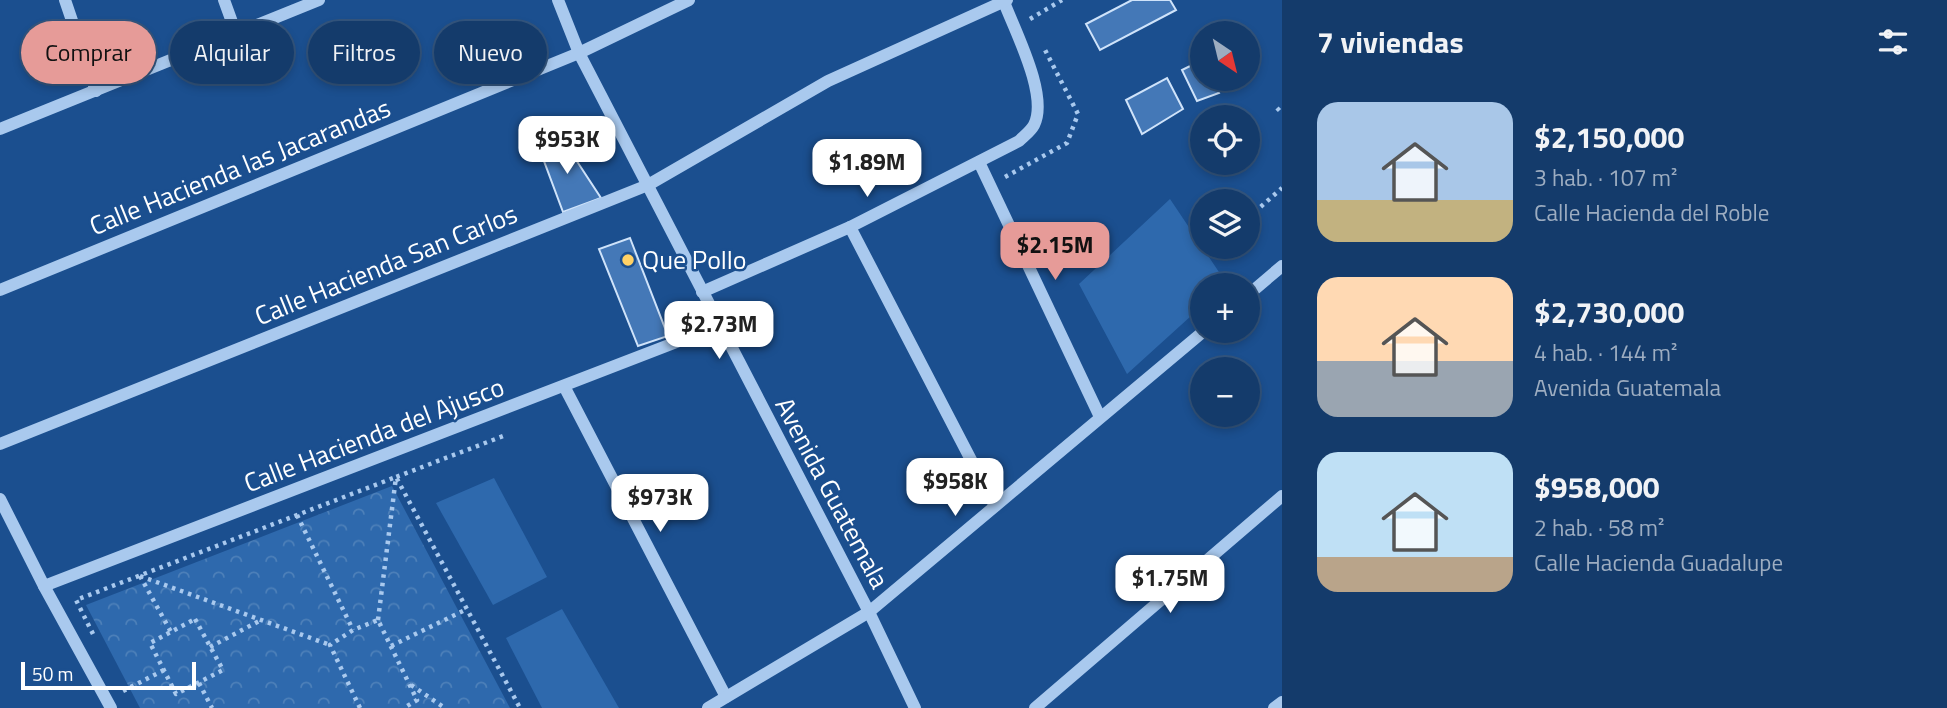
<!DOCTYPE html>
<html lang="es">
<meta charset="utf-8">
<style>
:root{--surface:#143b6b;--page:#214673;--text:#f1f3f6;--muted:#9dadc1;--line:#33557e;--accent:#e69b98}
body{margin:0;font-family:"Titillium Web",sans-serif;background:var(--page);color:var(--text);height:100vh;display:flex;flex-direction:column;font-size:26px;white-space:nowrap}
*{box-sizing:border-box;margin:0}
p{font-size:23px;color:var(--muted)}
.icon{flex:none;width:38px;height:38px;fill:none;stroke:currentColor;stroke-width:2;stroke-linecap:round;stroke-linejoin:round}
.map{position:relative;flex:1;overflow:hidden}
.drawer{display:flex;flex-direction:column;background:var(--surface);width:665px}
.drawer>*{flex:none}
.guide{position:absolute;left:21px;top:21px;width:665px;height:63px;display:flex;gap:14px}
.needle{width:46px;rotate:145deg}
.tools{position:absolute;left:1190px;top:21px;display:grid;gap:14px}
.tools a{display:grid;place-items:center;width:70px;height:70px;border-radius:50%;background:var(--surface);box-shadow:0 4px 10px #0003,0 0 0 2px var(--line);font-size:35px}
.scale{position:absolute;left:21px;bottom:18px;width:175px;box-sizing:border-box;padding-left:7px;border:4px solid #fff;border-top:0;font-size:19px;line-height:24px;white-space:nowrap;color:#fff;-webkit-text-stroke:5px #1b4f8f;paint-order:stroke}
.price{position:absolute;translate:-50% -60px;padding:0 16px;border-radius:14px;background:#fff;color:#222;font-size:23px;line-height:46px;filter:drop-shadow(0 2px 4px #0008)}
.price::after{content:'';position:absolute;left:50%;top:42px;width:21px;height:16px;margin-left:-10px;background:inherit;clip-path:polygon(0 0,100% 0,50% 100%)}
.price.on{background:var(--accent);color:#111}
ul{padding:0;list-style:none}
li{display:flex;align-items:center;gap:21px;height:175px;padding:0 35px}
li span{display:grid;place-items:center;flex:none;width:196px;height:140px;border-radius:21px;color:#555}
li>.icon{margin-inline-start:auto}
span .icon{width:84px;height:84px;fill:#fffc;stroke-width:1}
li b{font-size:30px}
h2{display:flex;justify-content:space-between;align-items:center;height:84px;padding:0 35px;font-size:30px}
.pill{padding:0 24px;border-radius:32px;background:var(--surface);box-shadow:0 4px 10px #0003,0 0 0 2px var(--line);font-size:24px;line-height:63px}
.pill.on{background:var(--accent);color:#111}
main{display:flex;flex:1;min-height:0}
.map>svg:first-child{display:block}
.grass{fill:#2e69ad}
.park{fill:url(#park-crowns)}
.building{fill:#4478b7;stroke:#cfe3fa;stroke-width:2}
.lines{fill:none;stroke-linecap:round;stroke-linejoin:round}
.path{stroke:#a9c9ee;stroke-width:4.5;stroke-dasharray:3.5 5;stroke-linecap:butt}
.minor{stroke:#a9c9ee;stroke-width:12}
.poi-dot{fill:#ffd166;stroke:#1b4f8f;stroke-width:2.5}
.labels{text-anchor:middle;stroke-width:5;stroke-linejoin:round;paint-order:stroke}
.street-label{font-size:26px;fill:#fff;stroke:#1b4f8f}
.poi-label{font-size:26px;fill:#fff;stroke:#1b4f8f;text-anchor:start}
</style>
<main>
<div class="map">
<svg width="1282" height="708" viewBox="0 0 1282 708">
<defs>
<pattern id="park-crowns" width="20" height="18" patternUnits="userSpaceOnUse" patternTransform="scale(1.75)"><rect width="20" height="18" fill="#2e69ad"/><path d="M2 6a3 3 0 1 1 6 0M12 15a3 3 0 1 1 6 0" fill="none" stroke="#4d80b9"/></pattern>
</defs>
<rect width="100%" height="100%" fill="#1b4f8f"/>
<g class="grass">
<polygon points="1170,199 1227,284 1202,285 1202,306 1127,374 1079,284"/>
<polygon points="494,478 547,577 493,605 436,503"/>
<polygon points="562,609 619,708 542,708 506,638"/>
</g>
<polygon class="park" points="392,486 510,708 140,708 86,605"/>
<g class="building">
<polygon points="1132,0 1170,0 1176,10 1100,50 1086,24"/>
<polygon points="1202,60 1202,79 1212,79 1219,93 1197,101 1182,70"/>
<polygon points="1167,78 1183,109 1142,134 1126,100"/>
<polygon points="561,137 601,198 563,212 538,145"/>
<polygon points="630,238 668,336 638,346 599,249"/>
</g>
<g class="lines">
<g class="path">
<polyline points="1030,19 1062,0"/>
<polyline points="1277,108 1282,113"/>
<polyline points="1005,177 1067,143 1078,114 1043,46"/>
<polyline points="1248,218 1282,188"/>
<polyline points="1210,252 1216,247"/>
<polyline points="297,515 353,630"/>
<polyline points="140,576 330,645"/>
<polyline points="140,576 171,632"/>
<polygon points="195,619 223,670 176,694 150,643"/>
<polyline points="378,620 396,477 506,435"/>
<polyline points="93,634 76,600 396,477 520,708"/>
<polyline points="391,646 467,609"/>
<polyline points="210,647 261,620"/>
<polyline points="199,683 212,708"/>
<polyline points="411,685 445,708"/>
<polyline points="123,691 164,670"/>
<polyline points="360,708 330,645 353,630 378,620 417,700 404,708"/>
</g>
<g class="minor">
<polyline points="65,0 96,91"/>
<polyline points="224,0 236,33"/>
<polyline points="558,0 579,53 869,612 915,708"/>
<polyline points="0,129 319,0"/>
<polyline points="979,162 1100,417"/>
<polyline points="850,227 995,506"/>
<polyline points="0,290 579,53 689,0"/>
<path d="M702,292L850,227L1019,141C1024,136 1031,131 1034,125C1049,96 1015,31 1004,2"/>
<polyline points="1248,295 1282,266"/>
<polyline points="564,386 726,697"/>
<polyline points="0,444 648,185 828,81 1007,0"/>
<polyline points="0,499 44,586 111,708"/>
<polyline points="44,586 687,338 718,324"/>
<polyline points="708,708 869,612 1204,331"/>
<polyline points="1035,708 1282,496"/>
<polyline points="1274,708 1282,702"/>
</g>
</g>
<circle class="poi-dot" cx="628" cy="260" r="7"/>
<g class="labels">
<g class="street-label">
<text transform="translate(240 167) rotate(-22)" y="9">Calle Hacienda las Jacarandas</text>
<text transform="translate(386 265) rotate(-22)" y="9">Calle Hacienda San Carlos</text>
<text transform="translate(374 435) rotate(-21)" y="9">Calle Hacienda del Ajusco</text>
<text transform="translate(832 493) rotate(62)" y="9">Avenida Guatemala</text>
</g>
<g class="poi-label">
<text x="642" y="269">Que Pollo</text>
</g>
</g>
</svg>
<div class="tools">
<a><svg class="needle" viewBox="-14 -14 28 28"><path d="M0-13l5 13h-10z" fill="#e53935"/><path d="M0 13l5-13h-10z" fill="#9dadc1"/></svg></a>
<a><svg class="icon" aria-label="locate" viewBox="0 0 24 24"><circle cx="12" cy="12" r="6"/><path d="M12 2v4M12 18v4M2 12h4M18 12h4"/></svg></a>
<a><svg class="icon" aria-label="layers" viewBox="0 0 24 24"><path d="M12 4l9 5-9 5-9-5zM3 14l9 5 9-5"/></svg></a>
<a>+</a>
<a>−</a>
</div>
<div class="scale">50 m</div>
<b class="price" style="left:567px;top:176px">$953K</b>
<b class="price" style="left:867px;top:199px">$1.89M</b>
<b class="price on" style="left:1055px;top:282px">$2.15M</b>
<b class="price" style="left:719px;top:361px">$2.73M</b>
<b class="price" style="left:955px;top:518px">$958K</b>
<b class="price" style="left:660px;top:534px">$973K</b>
<b class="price" style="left:1170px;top:615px">$1.75M</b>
<div class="guide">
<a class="pill on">Comprar</a>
<a class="pill">Alquilar</a>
<a class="pill">Filtros</a>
<a class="pill">Nuevo</a>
</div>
</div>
<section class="drawer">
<h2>7 viviendas<svg class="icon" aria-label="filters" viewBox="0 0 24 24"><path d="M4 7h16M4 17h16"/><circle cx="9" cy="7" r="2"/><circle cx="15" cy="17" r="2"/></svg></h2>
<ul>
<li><span style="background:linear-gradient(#a9c7e8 70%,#c2b280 0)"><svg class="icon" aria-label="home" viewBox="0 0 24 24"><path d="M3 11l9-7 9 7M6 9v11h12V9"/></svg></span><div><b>$2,150,000</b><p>3 hab. · 107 m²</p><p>Calle Hacienda del Roble</p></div></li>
<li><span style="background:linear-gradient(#ffd9b3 60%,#9aa5b1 0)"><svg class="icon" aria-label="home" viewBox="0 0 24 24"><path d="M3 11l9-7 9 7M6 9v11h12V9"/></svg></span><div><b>$2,730,000</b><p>4 hab. · 144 m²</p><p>Avenida Guatemala</p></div></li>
<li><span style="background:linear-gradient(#bfe0f5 75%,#b9a48a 0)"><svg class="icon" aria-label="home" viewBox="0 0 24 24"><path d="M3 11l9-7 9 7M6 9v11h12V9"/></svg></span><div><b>$958,000</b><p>2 hab. · 58 m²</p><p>Calle Hacienda Guadalupe</p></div></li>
</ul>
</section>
</main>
